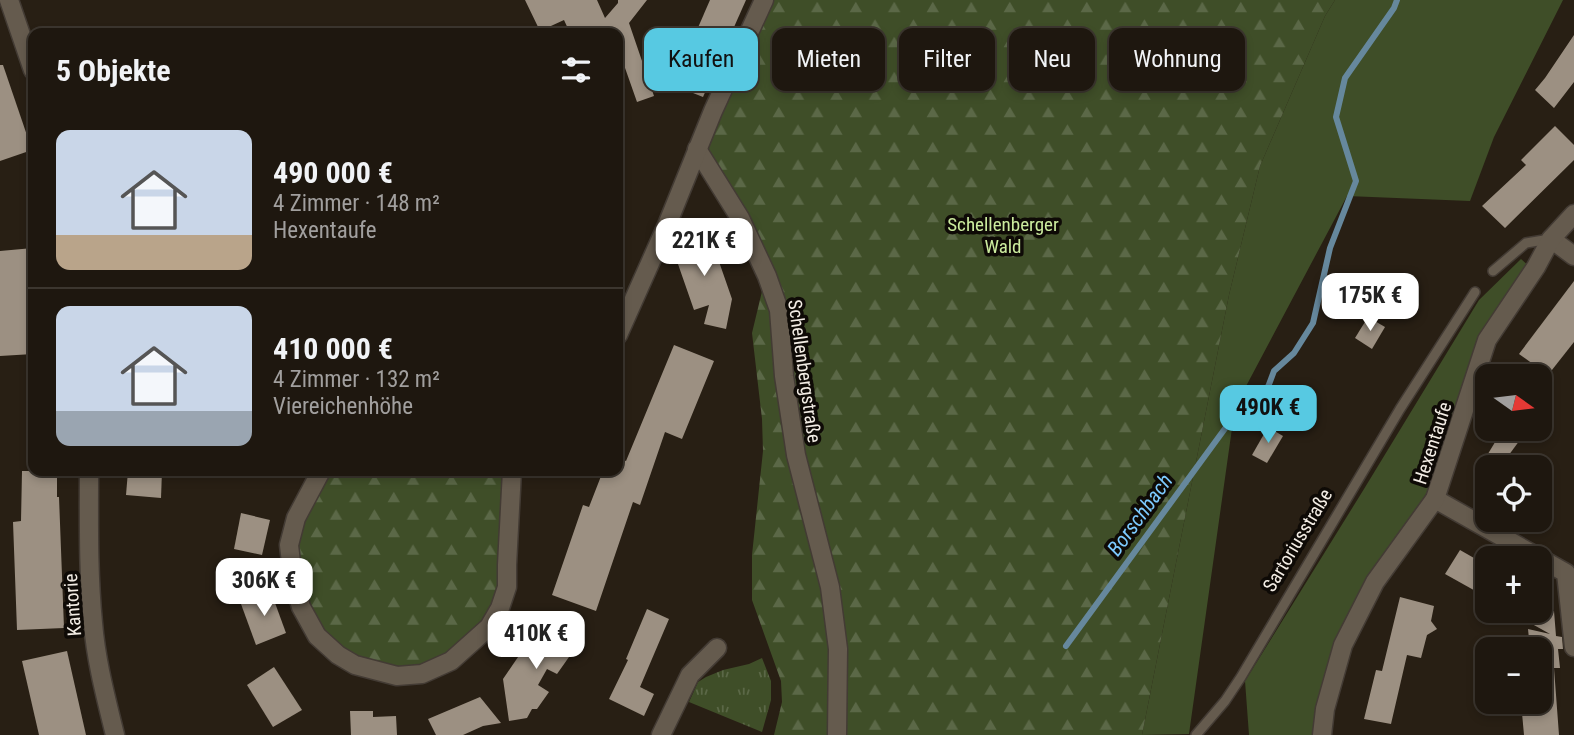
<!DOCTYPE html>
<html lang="de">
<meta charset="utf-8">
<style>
:root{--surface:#1e170f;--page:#2b241d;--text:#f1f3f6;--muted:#a19f9e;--line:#3c362f;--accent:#57c9e2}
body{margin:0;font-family:"Roboto Condensed",sans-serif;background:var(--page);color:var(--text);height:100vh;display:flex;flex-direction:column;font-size:26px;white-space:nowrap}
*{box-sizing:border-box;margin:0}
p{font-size:23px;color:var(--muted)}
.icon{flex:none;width:38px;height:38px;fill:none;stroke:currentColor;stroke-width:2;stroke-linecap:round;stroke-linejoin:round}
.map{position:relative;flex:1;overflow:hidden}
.details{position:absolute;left:28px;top:28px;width:595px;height:448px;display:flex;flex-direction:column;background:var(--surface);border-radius:14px;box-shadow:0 4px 10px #0003,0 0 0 2px var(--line)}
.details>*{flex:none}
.banner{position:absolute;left:644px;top:28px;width:665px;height:63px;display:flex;gap:14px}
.needle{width:46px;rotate:104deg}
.tools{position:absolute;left:1475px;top:364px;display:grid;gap:14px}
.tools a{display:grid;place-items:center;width:77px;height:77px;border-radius:14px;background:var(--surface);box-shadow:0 4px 10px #0003,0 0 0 2px var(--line);font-size:35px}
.price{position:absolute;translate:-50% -60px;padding:0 16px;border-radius:14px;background:#fff;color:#222;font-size:23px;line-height:46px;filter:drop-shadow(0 2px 4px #0008)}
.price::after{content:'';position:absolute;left:50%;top:42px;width:21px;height:16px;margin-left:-10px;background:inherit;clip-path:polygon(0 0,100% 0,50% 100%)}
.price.selected{background:var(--accent);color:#111}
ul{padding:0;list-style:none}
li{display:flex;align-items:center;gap:21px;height:175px;padding:0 28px}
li+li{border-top:2px solid var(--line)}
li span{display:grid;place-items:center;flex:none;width:196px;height:140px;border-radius:14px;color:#555}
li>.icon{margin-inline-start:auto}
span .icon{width:84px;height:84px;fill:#fffc;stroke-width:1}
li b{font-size:30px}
h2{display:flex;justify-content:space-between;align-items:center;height:84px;padding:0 28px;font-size:30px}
.chip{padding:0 24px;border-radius:14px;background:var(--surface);box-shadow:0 4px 10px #0003,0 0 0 2px var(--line);font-size:24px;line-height:63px}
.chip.selected{background:var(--accent);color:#111}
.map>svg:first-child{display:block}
.grass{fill:#3f4e28}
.forest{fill:url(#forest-firs)}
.park{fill:url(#park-tufts)}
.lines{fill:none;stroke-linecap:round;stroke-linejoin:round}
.stream{stroke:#66889d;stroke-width:6}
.building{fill:#9c9082}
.service-casing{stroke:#433b34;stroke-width:12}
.minor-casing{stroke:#433b34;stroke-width:21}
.service{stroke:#655b4e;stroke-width:9}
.minor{stroke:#655b4e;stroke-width:18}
.labels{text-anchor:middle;stroke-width:7;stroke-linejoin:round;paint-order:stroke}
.park-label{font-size:19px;fill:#ccec9f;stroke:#0e0a06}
.street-label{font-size:19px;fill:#f3ede5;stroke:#0e0a06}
.water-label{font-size:21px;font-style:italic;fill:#7dcafe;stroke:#0e0a06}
</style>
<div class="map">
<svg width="1574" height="735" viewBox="0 0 1574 735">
<defs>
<pattern id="forest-firs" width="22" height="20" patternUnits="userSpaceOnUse" patternTransform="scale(1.75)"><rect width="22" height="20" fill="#3f4e28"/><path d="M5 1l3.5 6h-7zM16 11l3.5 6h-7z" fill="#5b6847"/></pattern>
<pattern id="park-tufts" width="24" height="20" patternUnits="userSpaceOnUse" patternTransform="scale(1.75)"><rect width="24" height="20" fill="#3f4e28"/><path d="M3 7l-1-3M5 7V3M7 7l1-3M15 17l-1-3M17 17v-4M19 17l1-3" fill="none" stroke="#5b6847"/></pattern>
</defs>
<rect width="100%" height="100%" fill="#281f14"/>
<g class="grass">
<polygon points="1335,0 1563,0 1494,137 1470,201 1347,196 1235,407 1189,734 1142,735 1229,295 1260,166 1325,16"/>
<polygon points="1521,259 1530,267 1478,344 1432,486 1371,571 1341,642 1314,735 1249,735 1245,681 1364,489 1479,300"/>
</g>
<g class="forest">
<polygon points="767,0 1335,0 1325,16 1260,166 1229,295 1142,735 839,735 840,648 807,485 781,310 700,146"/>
<polygon points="764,283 828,586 835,735 774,735 782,702 781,681 752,600 752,555 763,451 762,419 752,333"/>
<polygon points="332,471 502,471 499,529 503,585 496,607 453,653 424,665 403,669 376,665 345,652 323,631 310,604 300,579 296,552 303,524"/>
</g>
<polygon class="park" points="762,658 771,681 771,700 762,732 689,702 698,682 706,677 723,670 749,664"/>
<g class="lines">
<polyline class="stream" points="1066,646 1251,393 1268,387 1274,371 1294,353 1313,323 1330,248 1356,181 1336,117 1345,78 1394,8 1397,0"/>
</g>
<g class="building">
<polygon points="525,0 597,0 605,18 618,3 618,0 647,0 629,23 654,96 637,102 618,48 618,33 570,33 564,20 540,31"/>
<polygon points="710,0 746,0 703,97 673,85"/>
<polygon points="1574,35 1574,82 1554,108 1535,90 1545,78"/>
<polygon points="0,65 3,65 32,150 0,161"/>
<polygon points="1555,126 1574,145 1574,160 1505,228 1482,206 1526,165 1521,160"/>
<polygon points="708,230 732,299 726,329 704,324 709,305 694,310 671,244"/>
<polygon points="33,248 33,354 0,356 0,251"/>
<polygon points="1574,281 1574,342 1548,375 1519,354"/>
<polygon points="1368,317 1385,327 1372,349 1355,338"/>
<polygon points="674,345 714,361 682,439 665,432 640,505 633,502 596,611 552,595 583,505 589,507 603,471 618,471 618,458 626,461"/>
<polygon points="1268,427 1283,436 1267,463 1252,455"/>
<polygon points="1503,429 1528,429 1500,467 1480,467"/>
<polygon points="22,471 57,471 57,497 59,497 64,628 17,630 13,522 21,521"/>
<polygon points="128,471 162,471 161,498 126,495"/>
<polygon points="241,513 270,520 262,555 234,549"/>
<polygon points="1460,550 1488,566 1488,598 1445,574"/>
<polygon points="271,592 286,633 256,645 241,604"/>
<polygon points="1400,597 1434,606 1431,621 1437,629 1427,635 1421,658 1407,655 1391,724 1364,719 1376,670 1382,671"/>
<polygon points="647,609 669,619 640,687 654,694 644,716 609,699 628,660 626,659"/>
<polygon points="1509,611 1554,611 1556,636 1562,637 1563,649 1558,649 1560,668 1554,668 1559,735 1524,735 1521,702 1540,702 1540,649 1530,649 1528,629 1550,634"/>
<polygon points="558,624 578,639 568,652 569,657 557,674 547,669 538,685 549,692 537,709 532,709 527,718 509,721 503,679 533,635 539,640 549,627"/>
<polygon points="67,651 86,735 39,735 22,661"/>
<polygon points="274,667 302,710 273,727 247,685"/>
<polygon points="480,697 501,723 483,726 463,735 436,735 428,719"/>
<polygon points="350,711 373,711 373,717 396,716 397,735 351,735"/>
</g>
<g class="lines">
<g class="service-casing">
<g id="service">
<polyline points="1493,271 1526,243 1550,239"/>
<polyline points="1196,735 1225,701 1241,677 1400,409 1475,292"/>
</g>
</g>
<g class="minor-casing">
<g id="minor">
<polyline points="9,0 33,70"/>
<polyline points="697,149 740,218 767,276 779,310 784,376 796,455 830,587 838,649 837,735"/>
<polyline points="1551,239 1574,256"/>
<polyline points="618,335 667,225 713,111 764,0"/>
<path d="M89,471C89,521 88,572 93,623C96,661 106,698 115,735"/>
<polyline points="321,471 296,518 289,545 293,580 301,607 317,636 338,655 355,665 397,676 422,674 451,661 489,627 500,608 507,587 507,565 512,471"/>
<polyline points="1435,499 1566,573 1574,647"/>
<polyline points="661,735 690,675 717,648"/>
<polyline points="1322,735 1325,709 1343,645 1375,582 1435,499 1487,340 1536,267 1551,239 1574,214"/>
</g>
</g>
<use href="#service" class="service"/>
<use href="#minor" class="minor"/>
</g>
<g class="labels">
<g class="park-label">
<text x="1003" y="231">Schellenberger<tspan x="1003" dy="22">Wald</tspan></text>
</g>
<g class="street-label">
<text transform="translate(805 371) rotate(82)" y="7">Schellenbergstraße</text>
<text transform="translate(1432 443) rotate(-72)" y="7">Hexentaufe</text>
<text transform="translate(1297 540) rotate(-59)" y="7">Sartoriusstraße</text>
<text transform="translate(72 605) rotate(-94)" y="7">Kantorie</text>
</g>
<g class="water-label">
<text transform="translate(1140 515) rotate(-54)" y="7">Borschbach</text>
</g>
</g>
</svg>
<div class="tools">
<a><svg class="needle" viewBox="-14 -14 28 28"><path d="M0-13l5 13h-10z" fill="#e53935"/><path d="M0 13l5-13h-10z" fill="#a19f9e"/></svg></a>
<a><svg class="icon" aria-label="locate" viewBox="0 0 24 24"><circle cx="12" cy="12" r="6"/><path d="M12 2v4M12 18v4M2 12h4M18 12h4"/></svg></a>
<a>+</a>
<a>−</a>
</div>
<b class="price" style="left:704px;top:278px">221K €</b>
<b class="price" style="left:1370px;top:333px">175K €</b>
<b class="price selected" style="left:1268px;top:445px">490K €</b>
<b class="price" style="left:264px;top:618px">306K €</b>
<b class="price" style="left:536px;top:671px">410K €</b>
<div class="banner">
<a class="chip selected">Kaufen</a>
<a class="chip">Mieten</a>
<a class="chip">Filter</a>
<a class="chip">Neu</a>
<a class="chip">Wohnung</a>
</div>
<section class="details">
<h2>5 Objekte<svg class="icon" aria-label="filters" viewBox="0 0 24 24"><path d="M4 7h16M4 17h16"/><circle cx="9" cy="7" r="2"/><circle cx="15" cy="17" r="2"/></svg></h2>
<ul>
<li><span style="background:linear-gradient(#c9d6e8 75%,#b9a48a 0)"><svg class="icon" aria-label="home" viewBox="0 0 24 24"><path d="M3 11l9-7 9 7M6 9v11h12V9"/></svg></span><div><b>490 000 €</b><p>4 Zimmer · 148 m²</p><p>Hexentaufe</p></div></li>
<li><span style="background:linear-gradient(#c9d6e8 75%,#9aa5b1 0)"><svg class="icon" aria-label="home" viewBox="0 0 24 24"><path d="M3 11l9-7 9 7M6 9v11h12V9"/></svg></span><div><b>410 000 €</b><p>4 Zimmer · 132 m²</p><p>Viereichenhöhe</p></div></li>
</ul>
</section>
</div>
